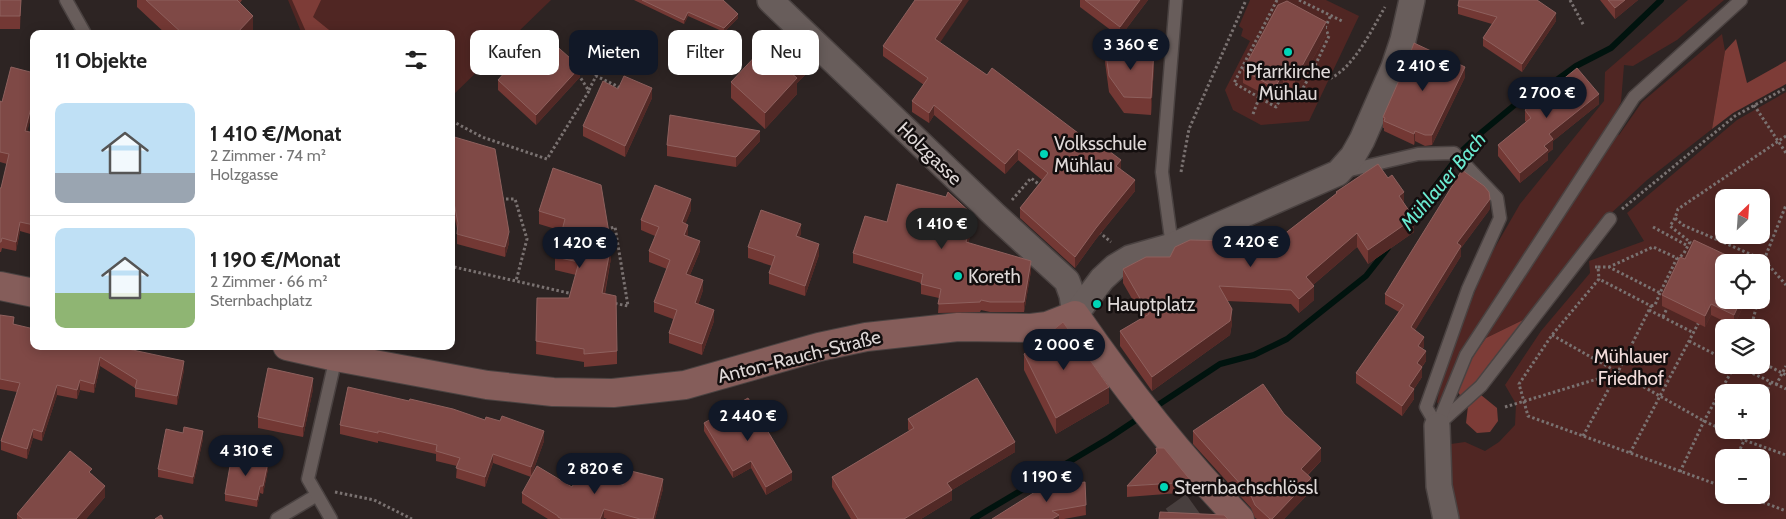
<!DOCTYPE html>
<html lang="de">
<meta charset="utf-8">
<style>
:root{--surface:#fff;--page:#f6f6f6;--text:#222;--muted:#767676;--line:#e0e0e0;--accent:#111827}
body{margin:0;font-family:Cabin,sans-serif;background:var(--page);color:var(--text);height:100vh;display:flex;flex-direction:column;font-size:19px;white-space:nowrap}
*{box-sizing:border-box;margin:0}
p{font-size:16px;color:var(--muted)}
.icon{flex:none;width:28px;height:28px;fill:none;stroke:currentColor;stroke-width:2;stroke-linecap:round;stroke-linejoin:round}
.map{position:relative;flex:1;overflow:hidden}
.details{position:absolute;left:30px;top:30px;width:425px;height:320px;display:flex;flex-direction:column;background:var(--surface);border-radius:10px;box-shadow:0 2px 12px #0003}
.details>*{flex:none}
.guide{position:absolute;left:470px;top:30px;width:475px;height:45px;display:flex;gap:10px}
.needle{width:32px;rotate:25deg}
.buttons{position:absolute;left:1715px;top:189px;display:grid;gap:10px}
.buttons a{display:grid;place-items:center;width:55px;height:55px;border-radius:10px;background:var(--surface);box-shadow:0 2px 12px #0003;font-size:25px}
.price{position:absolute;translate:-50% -42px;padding:0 11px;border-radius:18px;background:var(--accent);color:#fff;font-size:16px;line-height:32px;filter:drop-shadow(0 1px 2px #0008)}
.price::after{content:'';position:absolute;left:50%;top:30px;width:15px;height:11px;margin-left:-8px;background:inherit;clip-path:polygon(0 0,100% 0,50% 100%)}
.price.on{background:#222;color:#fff}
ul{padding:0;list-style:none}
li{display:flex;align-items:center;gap:15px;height:125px;padding:0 25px}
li+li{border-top:1px solid var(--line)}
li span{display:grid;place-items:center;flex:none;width:140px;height:100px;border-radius:10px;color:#555}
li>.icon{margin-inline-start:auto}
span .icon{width:60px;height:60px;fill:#fffc;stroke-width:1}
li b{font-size:21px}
h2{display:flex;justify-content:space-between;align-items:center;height:60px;padding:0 25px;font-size:21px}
.tag{padding:0 18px;border-radius:10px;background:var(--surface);box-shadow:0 2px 12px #0003;font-size:18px;line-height:45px}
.tag.on{background:var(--accent);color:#fff}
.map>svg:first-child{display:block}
.green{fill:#502623;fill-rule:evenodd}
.forest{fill:#7d3c37}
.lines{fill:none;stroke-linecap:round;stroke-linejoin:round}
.stream{stroke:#00130e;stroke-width:6}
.street-tunnel{stroke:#483f3e;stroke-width:25;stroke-dasharray:25 12;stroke-linecap:butt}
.lane-casing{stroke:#4a4241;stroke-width:15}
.street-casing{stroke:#4a4241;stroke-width:28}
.secondary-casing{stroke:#4a4241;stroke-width:30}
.path{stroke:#7a7271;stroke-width:3;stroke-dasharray:2.5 2.5;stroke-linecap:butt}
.lane{stroke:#685d5b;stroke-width:12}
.street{stroke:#685d5b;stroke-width:25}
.secondary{stroke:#855d5a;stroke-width:28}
.wall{fill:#733834}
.shaded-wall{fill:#522926}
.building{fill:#7f4946;stroke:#8e605d}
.poi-dot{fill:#00d5b7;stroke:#130e0e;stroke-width:2}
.labels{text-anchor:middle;stroke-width:5;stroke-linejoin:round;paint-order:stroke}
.poi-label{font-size:19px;fill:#dfd9d8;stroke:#130e0e;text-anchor:start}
.street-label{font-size:19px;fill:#dfd9d8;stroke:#130e0e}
.park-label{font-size:19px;fill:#f3dddb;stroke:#130e0e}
.water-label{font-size:20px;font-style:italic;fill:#6aebd1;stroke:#130e0e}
</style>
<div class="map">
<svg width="1786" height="519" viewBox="0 0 1786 519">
<rect width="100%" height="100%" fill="#2d2423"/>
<g class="green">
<polygon points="288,0 551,0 451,97 451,34 302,34"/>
<polygon points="1250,0 1326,0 1359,16 1309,121 1261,125 1233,110 1225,90 1250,41 1241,36 1243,29 1239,26"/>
<polygon points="1688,0 1724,0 1677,40 1633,66 1624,65 1621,102 1608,129 1619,135 1642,102 1722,34 1725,51 1712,129 1647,180 1607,217 1525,319 1486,338 1471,359 1463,354 1439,406 1437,402 1442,377 1486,263 1520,204 1604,101 1605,72"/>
<path d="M1786,92V519H1453L1445,460L1451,444L1465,442L1485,451L1499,442L1515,425L1516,404L1505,385L1541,331L1590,273L1589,261L1644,241L1627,213L1737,120ZM1724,198H1761V235H1724ZM1724,262H1761V300H1724ZM1724,328H1761V365H1724ZM1724,392H1761V430H1724ZM1724,458H1761V495H1724Z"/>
</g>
<g class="forest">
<polygon points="292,0 321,0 313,17 334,34 307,34"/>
<polygon points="1736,39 1747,83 1786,61 1786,84 1733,113 1712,129 1725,51"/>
<polygon points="1525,319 1486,368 1481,395 1497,408 1498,421 1490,432 1477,433 1466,423 1468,406 1457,391 1471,359 1486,338"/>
</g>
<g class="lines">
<g class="stream">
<polyline points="1408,222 1463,150 1482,132 1517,103 1547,87 1576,66 1611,48 1661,0"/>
<polyline points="1152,409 1220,364 1254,355 1287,339 1366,276 1388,248"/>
<polyline points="973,519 1109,438 1142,416"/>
</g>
<polyline class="street-tunnel" points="1173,519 1212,491"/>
<g class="lane-casing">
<g id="lane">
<polyline points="66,0 85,34"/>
<polyline points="1346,171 1418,154 1454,153 1497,198 1500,218 1468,289 1426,407 1437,426"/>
<polyline points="1172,246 1162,172 1176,0"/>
<polyline points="1440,423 1481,386 1610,219"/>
<polyline points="1437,426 1466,355 1634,97 1741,0"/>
<polyline points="277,519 317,495"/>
<polyline points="331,519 308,479 336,357"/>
</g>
</g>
<g class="street-casing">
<g id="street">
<polyline points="770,0 997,217 1067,281 1072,295 1075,315"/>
<polyline points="1075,315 1102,279 1115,267 1130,258 1172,246 1338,173 1353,156 1362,140 1394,67 1403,40 1412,0"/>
<polyline points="1437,426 1439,486 1446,519"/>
</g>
</g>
<g class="secondary-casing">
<g id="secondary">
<polyline points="0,286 34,293"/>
<path d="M287,346L336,357L487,385L553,392L613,393L685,385L819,347L866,337L958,327L1031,328L1047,326L1075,315C1126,389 1177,454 1240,519"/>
</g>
</g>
<g class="path">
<path d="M1277,0L1234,83L1276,107L1284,93L1297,99L1313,70L1329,79C1354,68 1372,29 1385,7"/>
<polyline points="1299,0 1342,21"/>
<polyline points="1570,0 1584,26"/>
<polyline points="1325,28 1331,15"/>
<polyline points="1313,70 1329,36 1325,28"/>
<polyline points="589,90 596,76 619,87 616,92"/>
<polyline points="1754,105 1786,153"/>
<polyline points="1253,114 1261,93"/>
<polyline points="452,121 482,137 547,159 589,91 580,77"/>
<polyline points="1786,136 1678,209 1675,218 1683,225 1764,260 1786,285"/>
<polyline points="1181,172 1189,129 1246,0"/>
<polyline points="501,199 515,199 527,239 516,281"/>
<polyline points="1012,200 1031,178 1041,186"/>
<polyline points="1622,209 1735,116 1786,88"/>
<polyline points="1675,218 1670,226 1690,242 1684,253 1678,259"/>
<polyline points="1653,227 1688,246"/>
<polyline points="606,229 615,227 628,306 613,303"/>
<polyline points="1099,232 1111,242"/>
<polyline points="1764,260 1786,205"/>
<polyline points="454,267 573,294"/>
<polyline points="1595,267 1598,267 1599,279 1552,335 1519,384 1528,416 1724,487"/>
<polyline points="1598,267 1609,267 1660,293 1677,258 1653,247 1609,267"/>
<polyline points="1651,306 1655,305 1660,293"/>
<polyline points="1649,310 1694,333"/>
<polyline points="1663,317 1668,306"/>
<polyline points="1752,324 1756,308 1753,300"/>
<polyline points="1739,328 1744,321 1752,324 1750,328"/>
<polyline points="1552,335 1704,421 1744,440 1786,455"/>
<polyline points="1689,341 1724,359"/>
<polyline points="1761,362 1786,375"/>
<polyline points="1776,385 1786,366"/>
<polyline points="1761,403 1771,382"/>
<polyline points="1505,407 1617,373"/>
<polyline points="1583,436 1618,372 1651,306 1599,279"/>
<polyline points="1630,453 1699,322"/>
<polyline points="1736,458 1749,430"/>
<polyline points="1680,472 1704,421 1735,365 1786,389"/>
<polyline points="335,492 374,500 412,519"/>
<polyline points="1744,495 1786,511"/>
</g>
<use href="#lane" class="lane"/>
<use href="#street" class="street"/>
<use href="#secondary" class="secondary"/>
</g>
<g class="wall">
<polygon points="0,0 21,0 20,29 0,29"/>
<polygon points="137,0 242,0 240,3 253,32 252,34 166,34 137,7"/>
<polygon points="634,0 723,0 738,18 724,32 688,16 684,24"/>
<polygon points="1080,0 1148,0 1120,37 1080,7"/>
<polygon points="1600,0 1638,0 1615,19"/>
<polygon points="1458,6 1556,21 1522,72 1483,46 1483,38 1492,24 1458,14"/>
<polygon points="1326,35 1295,91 1283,85 1275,100 1243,83 1243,70"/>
<polygon points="939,43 1092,148 1121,170 1135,191 1096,239 1075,268 1020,218 1020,208 1042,180 1018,160 1005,174 934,115 929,123 912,112 912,101 924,85 883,56 883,46"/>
<polygon points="1105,46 1154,66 1151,115 1124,113 1109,92 1105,62"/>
<polygon points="539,54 580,77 536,125 498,90 498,80"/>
<polygon points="34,73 34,106 27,131 34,133 34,235 20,231 16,251 2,248 1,252 0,252 0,188 1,188 7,164 0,162 0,101 2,102"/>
<polygon points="806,74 797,83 797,94 765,129 731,98 731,82"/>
<polygon points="1465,77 1432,145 1425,146 1415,141 1414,145 1384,131 1384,128 1383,128 1383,117"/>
<polygon points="618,89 652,98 625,157 583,136 583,126"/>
<polygon points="1599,104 1553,141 1553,149 1548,153 1548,160 1520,183 1498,156 1498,145 1526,122 1525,121 1525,110"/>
<polygon points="451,136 509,243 505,257 457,244 457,229 451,199"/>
<polygon points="760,141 736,167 667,156 667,145"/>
<polygon points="553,168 611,258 605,294 617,351 617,364 584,367 584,362 536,354 537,298 569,298 576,275 555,270 555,257 562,231 539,224 539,211"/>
<polygon points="1336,192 1404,203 1414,232 1368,264 1357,247 1313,285 1314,300 1299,313 1291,304 1227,301 1232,323 1230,335 1152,391 1120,346 1120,331 1143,318 1123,283 1123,269 1274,242 1336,194"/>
<polygon points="1490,209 1461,248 1461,256 1415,330 1424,347 1422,349 1426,361 1422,367 1422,377 1414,389 1414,399 1402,416 1356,383 1356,373 1399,312 1385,304 1385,294"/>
<polygon points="691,210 685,224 687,236 700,251 690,275 703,290 698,305 714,321 702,355 669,343 669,333 673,319 654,312 654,302 667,269 649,262 649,251 655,236 641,230 641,220"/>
<polygon points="887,222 973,225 968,243 1031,271 1024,312 990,312 981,310 980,312 938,313 939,298 921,294 921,283 853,263 853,253"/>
<polygon points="801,234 799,237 819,255 805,296 769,284 769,273 772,266 748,258 748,247"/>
<polygon points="1662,295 1746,300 1734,326 1711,315 1705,327 1662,306"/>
<polygon points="0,315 14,324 34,346 128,349 184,370 177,405 135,397 135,388 100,366 94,393 80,390 77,399 57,395 42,441 33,438 27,459 1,450 1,441 17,392 0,389"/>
<polygon points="419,346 428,346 428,348"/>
<polygon points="1024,354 1109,403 1056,434 1024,370"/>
<polygon points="313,389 303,437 258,428 258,417"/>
<polygon points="409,401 544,441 531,477 493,463 485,487 456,478 457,466 436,461 436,454 378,441 378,443 340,434 340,425"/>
<polygon points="1284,414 1321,461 1308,475 1311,491 1284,519 1257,519 1255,518 1251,508 1193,444 1193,431"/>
<polygon points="908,419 1015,452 952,490 952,500 921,519 851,519 832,487 832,477 909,431 908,429"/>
<polygon points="704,423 792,480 766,495 751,468 733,478 704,431"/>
<polygon points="203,439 193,484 158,477 158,469"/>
<polygon points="268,469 263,494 260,493 257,507 225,501 225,494"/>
<polygon points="92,474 105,497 86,519 17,519 17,514"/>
<polygon points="1085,482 1086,515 1064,519 992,519 1048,492"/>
<polygon points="1192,482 1192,492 1127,497 1127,486"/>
<polygon points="623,485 663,489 655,519 607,519 604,518 604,519 548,519 522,503 522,493 572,487"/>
</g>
<g class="shaded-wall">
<polygon points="962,0 969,0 935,50 935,39"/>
<polygon points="1140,0 1148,0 1120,37 1120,27"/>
<polygon points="1625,0 1638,0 1615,19 1615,8"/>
<polygon points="688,12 688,16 684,24 684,20"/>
<polygon points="1556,13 1556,21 1522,72 1522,64"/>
<polygon points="738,14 738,18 724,32 724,28"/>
<polygon points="253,16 253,32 252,34 236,34"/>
<polygon points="1326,22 1326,35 1295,91 1295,79"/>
<polygon points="1154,50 1154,66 1151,115 1151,98"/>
<polygon points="806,58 806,74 797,83 797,94 765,129 765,113 791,73"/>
<polygon points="580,67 580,77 536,125 536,115"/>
<polygon points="1465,67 1465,77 1432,145 1432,135"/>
<polygon points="1283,73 1283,85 1275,100 1275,88"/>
<polygon points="652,88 652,98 625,157 625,146"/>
<polygon points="1599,94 1599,104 1553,141 1553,149 1548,153 1548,160 1520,183 1520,173 1544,146 1549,134"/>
<polygon points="34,96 34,106 25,140 25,131"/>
<polygon points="934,105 934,115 929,123 929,113"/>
<polygon points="760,131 760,141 736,167 736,157"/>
<polygon points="1415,131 1415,141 1414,145 1414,134"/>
<polygon points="1018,149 1018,160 1005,174 1005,164"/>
<polygon points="1121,160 1121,171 1116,166"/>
<polygon points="1135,180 1135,191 1096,239 1075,268 1075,257 1096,228"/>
<polygon points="1404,192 1404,206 1399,196"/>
<polygon points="691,199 691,210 682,233 682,222"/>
<polygon points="1490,199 1490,209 1461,248 1461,256 1411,337 1411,327 1457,243"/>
<polygon points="973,215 973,225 966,252 966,242"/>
<polygon points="1414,218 1414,232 1368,264 1368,250"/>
<polygon points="20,222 20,231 16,251 16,242"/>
<polygon points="801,224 801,234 796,247 796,236"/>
<polygon points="688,225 688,235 684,245 684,235"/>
<polygon points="509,232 509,243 505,257 505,247"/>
<polygon points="1357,233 1357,247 1306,291 1306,277"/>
<polygon points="700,241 700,251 686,284 686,274"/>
<polygon points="819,244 819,255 805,296 805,286"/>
<polygon points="611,245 611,258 602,306 602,293"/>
<polygon points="1031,261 1031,271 1024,312 1024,302"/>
<polygon points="703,280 703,290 695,314 695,303"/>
<polygon points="1314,286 1314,300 1299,313 1299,299"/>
<polygon points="1741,300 1746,300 1734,326 1734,315"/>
<polygon points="1711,304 1711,315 1705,327 1705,316"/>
<polygon points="1232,309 1232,323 1230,335 1152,391 1152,377"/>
<polygon points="714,310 714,321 702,355 702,344"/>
<polygon points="1424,337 1424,347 1418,356 1418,346"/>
<polygon points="1426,351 1426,361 1417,373 1417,363"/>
<polygon points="100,357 100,366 94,393 94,384"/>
<polygon points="184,361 184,370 177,405 177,396"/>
<polygon points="1422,367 1422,377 1409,396 1409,386"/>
<polygon points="313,378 313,389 303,437 303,427"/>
<polygon points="80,380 80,390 77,399 77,390"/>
<polygon points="57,385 57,395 42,441 42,432"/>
<polygon points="1109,387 1109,403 1056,434 1056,418"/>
<polygon points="1414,389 1414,399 1402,416 1402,406"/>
<polygon points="33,429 33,438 27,459 27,449"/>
<polygon points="203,431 203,439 193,484 193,477"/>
<polygon points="544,431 544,441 531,477 531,467"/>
<polygon points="1015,442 1015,452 952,490 952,500 921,519 904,519 947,483"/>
<polygon points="1321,448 1321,461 1301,481 1301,469"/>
<polygon points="493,454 493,463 485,487 485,477"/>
<polygon points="751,461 751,468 733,478 733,471"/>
<polygon points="268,462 268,469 263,494 263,486"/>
<polygon points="792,472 792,480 766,495 766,487"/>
<polygon points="1311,478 1311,491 1284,519 1272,519"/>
<polygon points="663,479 663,489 655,519 653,519"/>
<polygon points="105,486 105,497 86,519 76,519"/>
<polygon points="260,486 260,493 257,507 257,500"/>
<polygon points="604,509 604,519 600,519"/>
<polygon points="1059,515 1059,519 1052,519"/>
</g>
<g class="building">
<polygon points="0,0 21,0 20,16 0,16"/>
<polygon points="146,0 237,0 253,16 236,34 183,34"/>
<polygon points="642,0 723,0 738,14 724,28 688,12 684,20"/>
<polygon points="915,0 962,0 935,39 987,75 992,68 1078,133 1092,148 1097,142 1121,160 1116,166 1135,180 1096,228 1075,257 1020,208 1048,173 1018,149 1005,164 934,105 929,113 912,101 928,78 883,46"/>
<polygon points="1085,0 1140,0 1120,27"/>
<polygon points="1459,0 1537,0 1556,13 1522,64 1483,38 1497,17 1458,6"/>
<polygon points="1608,0 1625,0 1615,8"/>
<polygon points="1287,1 1326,22 1295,79 1283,73 1275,88 1243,70 1278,5"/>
<polygon points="778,32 806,58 791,73 797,78 765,113 731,82"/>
<polygon points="551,41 580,67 536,115 498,80 529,45 539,54"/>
<polygon points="1414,43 1465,67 1432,135 1425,135 1415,131 1414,134 1384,121 1385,118 1383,117 1407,62"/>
<polygon points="1105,46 1154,50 1151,98 1124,97 1109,76"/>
<polygon points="11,67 34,73 34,96 25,131 34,133 34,225 20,222 16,242 2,238 1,242 0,242 0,188 1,188 9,154 0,152 0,101 2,102"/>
<polygon points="1577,68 1599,94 1549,134 1553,139 1544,146 1548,150 1520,173 1498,145 1531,118 1525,110"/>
<polygon points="624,76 652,88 625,146 583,126 603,81 618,89"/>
<polygon points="670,115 760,131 736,157 667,145"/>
<polygon points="451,136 495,149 509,232 505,247 457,234 458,223 451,188"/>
<polygon points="1378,164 1388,178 1392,175 1404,192 1399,196 1414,218 1368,250 1357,233 1306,277 1314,286 1299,299 1291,290 1219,286 1232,309 1230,321 1152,377 1120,331 1149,314 1123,269 1146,257 1170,257 1175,247 1190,240 1274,242 1337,193 1336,192"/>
<polygon points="553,168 601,185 611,245 602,293 616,296 617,351 584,354 584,349 536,341 537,298 569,298 579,262 555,257 565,219 539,211"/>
<polygon points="1462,170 1484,186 1489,192 1490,199 1457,243 1461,246 1411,327 1424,337 1418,346 1426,351 1417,363 1422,367 1409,386 1414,389 1402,406 1356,373 1404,305 1385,294"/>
<polygon points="897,184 946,197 948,192 973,215 966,242 1031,261 1024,302 990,302 981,300 980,302 938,304 941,289 921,284 923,274 853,253 865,216 887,222"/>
<polygon points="655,185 691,199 682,222 688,225 684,235 700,241 686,274 703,280 695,303 714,310 702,344 669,333 677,310 654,302 670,260 649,251 659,227 641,220"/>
<polygon points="761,210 801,224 796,236 819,244 805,286 769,273 775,256 748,247"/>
<polygon points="1694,240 1741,262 1724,262 1724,300 1741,300 1734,315 1711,304 1705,316 1662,295 1680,257 1685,259"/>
<polygon points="0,315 14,317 13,324 34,329 34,346 125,346 128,349 184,361 177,396 135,388 137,380 100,357 94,384 80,380 77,390 57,385 42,432 33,429 27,449 1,441 20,383 0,379"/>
<polygon points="1063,322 1109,387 1056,418 1024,354"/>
<polygon points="268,368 313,378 303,427 258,417"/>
<polygon points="977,378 1015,442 947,483 952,490 904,519 858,519 832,477 914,428 908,419"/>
<polygon points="1263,384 1284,414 1321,448 1301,469 1311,478 1272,519 1270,519 1255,505 1251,496 1193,431"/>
<polygon points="348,387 409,401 410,399 453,409 485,420 486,417 500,421 502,416 544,431 531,467 493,454 485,477 456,468 460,458 436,451 437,445 378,431 378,433 340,425"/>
<polygon points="748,398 792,472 766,487 751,461 733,471 704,423"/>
<polygon points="184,427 203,431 193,477 158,469 166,429 183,433"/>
<polygon points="1156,448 1164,448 1192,482 1127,486 1157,453"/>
<polygon points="70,451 92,469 89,472 105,486 76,519 23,519 17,514"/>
<polygon points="232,455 268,462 263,486 260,486 257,500 225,494"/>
<polygon points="537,466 572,487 582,467 623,485 627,470 663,479 653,519 640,519 604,509 600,519 562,519 558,517 558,516 522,493"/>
<polygon points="1085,482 1086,505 1052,511 1059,515 1052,519 992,519 1043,487 1048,492 1070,484"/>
<polygon points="1160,512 1224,515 1228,519 1159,519"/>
<polygon points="161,515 163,519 155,519"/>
</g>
<g class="poi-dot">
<circle cx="1288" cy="52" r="5"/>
<circle cx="1044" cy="154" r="5"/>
<circle cx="958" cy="276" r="5"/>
<circle cx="1097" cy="304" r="5"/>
<circle cx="1164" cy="487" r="5"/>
</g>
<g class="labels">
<g class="poi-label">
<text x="1288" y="78" text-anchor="middle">Pfarrkirche<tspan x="1288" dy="22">Mühlau</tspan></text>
<text x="1054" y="150">Volksschule<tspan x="1054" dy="22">Mühlau</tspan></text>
<text x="968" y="283">Koreth</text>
<text x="1107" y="311">Hauptplatz</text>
<text x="1174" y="494">Sternbachschlössl</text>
</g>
<g class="street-label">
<text transform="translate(930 153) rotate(44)" y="7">Holzgasse</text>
<text transform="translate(799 356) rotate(-14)" y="7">Anton-Rauch-Straße</text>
</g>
<g class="park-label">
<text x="1631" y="363">Mühlauer<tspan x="1631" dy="22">Friedhof</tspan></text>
</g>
<g class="water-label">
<text transform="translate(1443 181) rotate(-50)" y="7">Mühlauer Bach</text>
</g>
</g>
</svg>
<div class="buttons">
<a><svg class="needle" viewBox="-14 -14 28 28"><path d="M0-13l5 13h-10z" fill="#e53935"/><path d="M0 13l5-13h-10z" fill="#767676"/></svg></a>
<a><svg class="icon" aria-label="locate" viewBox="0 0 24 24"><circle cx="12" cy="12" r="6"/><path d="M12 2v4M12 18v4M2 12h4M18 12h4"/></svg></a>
<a><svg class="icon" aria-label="layers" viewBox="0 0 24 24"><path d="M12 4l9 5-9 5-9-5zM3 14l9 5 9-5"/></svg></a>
<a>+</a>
<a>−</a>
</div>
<b class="price" style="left:1131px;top:71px">3 360 €</b>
<b class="price" style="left:1423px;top:92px">2 410 €</b>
<b class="price" style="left:1547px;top:119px">2 700 €</b>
<b class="price on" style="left:942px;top:250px">1 410 €</b>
<b class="price" style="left:1251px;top:268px">2 420 €</b>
<b class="price" style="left:580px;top:269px">1 420 €</b>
<b class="price" style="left:1064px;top:371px">2 000 €</b>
<b class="price" style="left:748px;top:442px">2 440 €</b>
<b class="price" style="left:246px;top:477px">4 310 €</b>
<b class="price" style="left:595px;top:495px">2 820 €</b>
<b class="price" style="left:1047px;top:503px">1 190 €</b>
<div class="guide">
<a class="tag">Kaufen</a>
<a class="tag on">Mieten</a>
<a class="tag">Filter</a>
<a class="tag">Neu</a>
</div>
<section class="details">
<h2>11 Objekte<svg class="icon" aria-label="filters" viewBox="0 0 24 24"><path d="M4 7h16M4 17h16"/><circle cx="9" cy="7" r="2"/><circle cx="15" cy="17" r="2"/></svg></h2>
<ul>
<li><span style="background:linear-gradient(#bfe0f5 70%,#9aa5b1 0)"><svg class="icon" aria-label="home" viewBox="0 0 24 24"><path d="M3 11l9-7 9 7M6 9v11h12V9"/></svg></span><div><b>1 410 €/Monat</b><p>2 Zimmer · 74 m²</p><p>Holzgasse</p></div></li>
<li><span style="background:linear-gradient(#bfe0f5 65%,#8fb573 0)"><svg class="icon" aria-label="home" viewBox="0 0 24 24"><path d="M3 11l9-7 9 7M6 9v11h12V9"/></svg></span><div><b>1 190 €/Monat</b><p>2 Zimmer · 66 m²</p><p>Sternbachplatz</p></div></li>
</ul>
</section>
</div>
